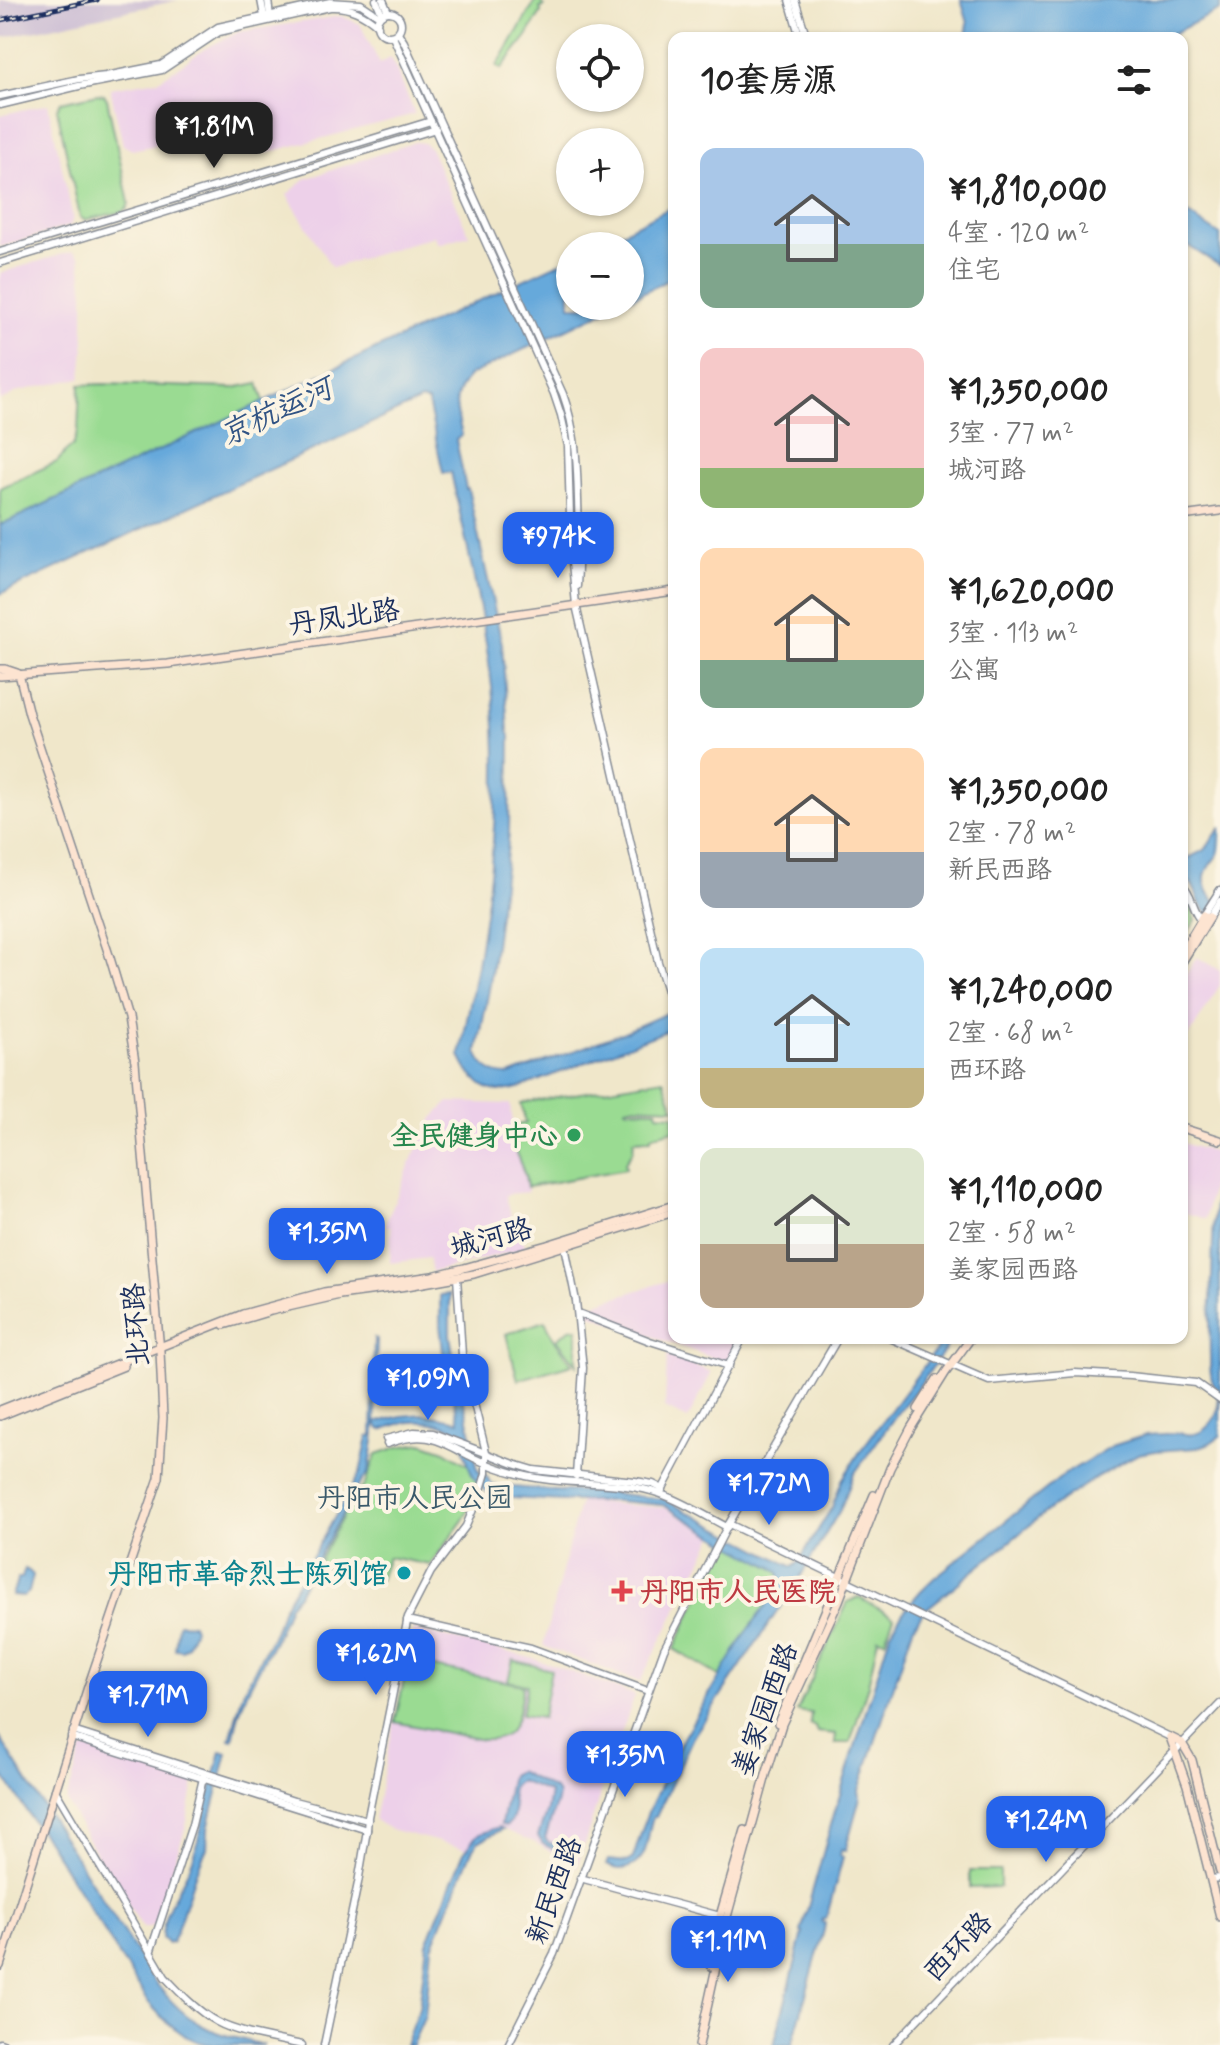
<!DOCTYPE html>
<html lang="zh">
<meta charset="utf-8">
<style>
:root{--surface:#fff;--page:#f6f6f6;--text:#222;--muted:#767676;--accent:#2563eb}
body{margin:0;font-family:Mynerve,"LXGW WenKai TC",sans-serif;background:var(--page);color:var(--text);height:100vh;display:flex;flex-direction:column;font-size:30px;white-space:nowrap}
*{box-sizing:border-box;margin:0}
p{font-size:26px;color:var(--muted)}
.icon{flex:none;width:44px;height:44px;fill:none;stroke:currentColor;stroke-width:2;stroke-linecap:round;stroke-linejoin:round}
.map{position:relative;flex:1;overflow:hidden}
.panel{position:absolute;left:668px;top:32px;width:520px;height:1312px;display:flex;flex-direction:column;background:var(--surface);border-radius:16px;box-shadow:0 2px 6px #0004}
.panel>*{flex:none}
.controls{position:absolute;left:556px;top:24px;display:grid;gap:16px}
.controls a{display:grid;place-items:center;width:88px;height:88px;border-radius:50%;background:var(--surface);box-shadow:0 2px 6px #0004;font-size:40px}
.price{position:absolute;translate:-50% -68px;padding:0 18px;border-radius:16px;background:var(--accent);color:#fff;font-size:26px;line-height:52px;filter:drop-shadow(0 2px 4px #0008)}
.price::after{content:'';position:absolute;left:50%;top:48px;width:24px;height:18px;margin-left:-12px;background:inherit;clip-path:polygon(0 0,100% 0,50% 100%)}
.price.selected{background:#222;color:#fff}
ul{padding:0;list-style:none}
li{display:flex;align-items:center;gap:24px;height:200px;padding:0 32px}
li span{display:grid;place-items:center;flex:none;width:224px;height:160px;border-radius:16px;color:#555}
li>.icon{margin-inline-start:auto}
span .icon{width:96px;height:96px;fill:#fffc;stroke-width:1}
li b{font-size:34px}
h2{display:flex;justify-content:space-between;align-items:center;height:96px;padding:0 32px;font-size:34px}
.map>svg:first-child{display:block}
.built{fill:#edd0e9}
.industrial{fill:#ccbed4}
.green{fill:#9adb92;stroke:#5a8578;stroke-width:2}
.water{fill:#66a9db;stroke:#406c9c;stroke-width:2}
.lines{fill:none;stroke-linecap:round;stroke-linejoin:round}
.tertiary-casing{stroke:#868b94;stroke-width:9}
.secondary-casing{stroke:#868b94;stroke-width:10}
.tertiary{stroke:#fff;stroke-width:6}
.secondary{stroke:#fde4d1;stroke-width:7}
.rail-casing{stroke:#1b2f5e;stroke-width:5}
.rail{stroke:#fcf5e5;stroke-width:2;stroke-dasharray:6;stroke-linecap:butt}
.leisure-dot{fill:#2e9e5b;stroke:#fcf5e5;stroke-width:3}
.culture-dot{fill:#0f9aa8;stroke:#fcf5e5;stroke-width:3}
.health-dot{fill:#e0444e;stroke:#fcf5e5;stroke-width:3}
.labels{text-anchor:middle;stroke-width:8;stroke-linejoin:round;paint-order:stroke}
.street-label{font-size:28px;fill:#1b2f5e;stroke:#fcf5e5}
.leisure-label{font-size:28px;font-weight:bold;fill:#27864d;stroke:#fcf5e5;text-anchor:end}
.park-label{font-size:28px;fill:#3b5a6b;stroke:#fcf5e5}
.culture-label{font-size:28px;font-weight:bold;fill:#0d838f;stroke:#fcf5e5;text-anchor:end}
.health-label{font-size:28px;font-weight:bold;fill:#be3a42;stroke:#fcf5e5;text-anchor:start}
.water-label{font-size:30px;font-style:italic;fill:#325484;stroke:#fcf5e5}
</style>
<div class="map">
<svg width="1220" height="2045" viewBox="0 0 1220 2045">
<rect width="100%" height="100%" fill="#fcf5e5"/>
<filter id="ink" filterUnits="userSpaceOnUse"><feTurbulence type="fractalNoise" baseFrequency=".0125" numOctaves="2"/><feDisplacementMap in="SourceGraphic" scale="16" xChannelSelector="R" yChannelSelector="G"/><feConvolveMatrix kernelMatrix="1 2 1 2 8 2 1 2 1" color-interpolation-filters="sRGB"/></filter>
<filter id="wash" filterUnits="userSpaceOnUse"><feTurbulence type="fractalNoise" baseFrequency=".006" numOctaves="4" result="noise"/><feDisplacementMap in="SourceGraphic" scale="32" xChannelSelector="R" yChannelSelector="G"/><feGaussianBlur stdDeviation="1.8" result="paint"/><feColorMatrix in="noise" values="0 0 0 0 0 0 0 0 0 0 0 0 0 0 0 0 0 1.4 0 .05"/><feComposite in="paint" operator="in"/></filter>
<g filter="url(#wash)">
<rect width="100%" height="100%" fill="#f0e7ca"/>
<g class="built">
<polygon points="341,16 360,24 380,64 391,57 415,114 266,153 248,127 132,150 123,145 110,88 159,80 206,48 238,32"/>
<polygon points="48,104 73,218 70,226 0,247 0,115"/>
<polygon points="415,142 424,143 430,148 469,235 438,244 434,236 332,268 287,195 305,179"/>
<polygon points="73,251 80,257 84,294 84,348 81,378 19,391 0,401 0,273"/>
<polygon points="1197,957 1220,970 1220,985 1193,1030 1182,1043 1182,980"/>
<polygon points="449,1102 510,1104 515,1135 516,1153 525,1175 528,1192 507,1194 506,1197 514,1226 517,1226 526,1248 432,1272 429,1258 390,1263 391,1227 385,1225 410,1164 433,1118"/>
<polygon points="1182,1143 1217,1153 1206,1219 1182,1212"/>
<polygon points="674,1279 674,1338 738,1338 727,1363 589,1314 587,1306"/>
<polygon points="667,1355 712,1372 688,1419 665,1408"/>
<polygon points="580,1501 665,1508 714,1536 640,1682 543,1646"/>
<polygon points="413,1629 535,1659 635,1695 607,1773 577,1867 560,1861 561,1858 536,1843 503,1829 477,1835 466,1849 390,1829 374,1820"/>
<polygon points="82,1749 89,1749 194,1782 186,1826 156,1920 153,1926 143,1928 99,1859 66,1801"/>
</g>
<polygon class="industrial" points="0,0 179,0 0,38"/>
<g class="green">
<polygon points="536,0 540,0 544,7 540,8 541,12 527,36 501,69 497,66"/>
<polygon points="98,94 104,95 107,99 129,203 127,209 122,212 84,220 80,217 57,109 61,102"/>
<polygon points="258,383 264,402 0,526 0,488 57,462 68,449 73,446 78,431 80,385 103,384 233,388"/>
<polygon points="1182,890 1184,890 1196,920 1182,940"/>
<polygon points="663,1079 674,1108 631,1106 626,1107 626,1109 657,1110 658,1114 674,1115 674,1130 651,1136 651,1139 634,1140 633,1150 625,1163 626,1169 527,1187 525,1175 516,1153 514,1126 526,1123 521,1103"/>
<polygon points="545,1321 554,1338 572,1364 518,1380 506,1334"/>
<polygon points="577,1328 577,1365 557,1339 570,1329"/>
<polygon points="422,1443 445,1451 480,1472 474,1499 463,1520 430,1565 388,1557 380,1580 317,1565 343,1516 365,1484 377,1454 398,1447"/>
<polygon points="726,1542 778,1571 780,1575 780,1586 746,1633 721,1677 674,1649"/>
<polygon points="858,1597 894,1617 885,1640 878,1638 868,1685 850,1743 835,1743 836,1734 817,1732 815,1727 810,1724 811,1713 797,1711 848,1602"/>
<polygon points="513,1660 551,1670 542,1718 521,1715 527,1685 508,1681"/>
<path d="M408,1662L523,1685C518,1712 519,1742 483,1740L395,1722Z"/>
<polygon points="970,1871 1000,1871 1000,1887 970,1888"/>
</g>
<g class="water">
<polygon points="961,0 1220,0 1220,10 1164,38 966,38 968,23"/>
<polygon points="674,206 674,277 630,299 630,246 594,246"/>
<polygon points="1182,210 1220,235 1220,266 1182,242"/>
<path d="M570,258V306H615L470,375C450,396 456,409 462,435L456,440L466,489H468L502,644L508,731L510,736L509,833L507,853L490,984L477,1052C483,1068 492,1075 509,1075L622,1033L674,1010V1028L519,1088C513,1089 505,1091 498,1091C481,1091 465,1070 460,1055C485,932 505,812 492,687C484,614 466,543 451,472L443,473L428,402L421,400L0,594V525Z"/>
<path d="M1220,828C1220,836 1220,846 1218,854C1215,859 1210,864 1207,870C1201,882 1209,898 1220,904V918C1219,917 1209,913 1208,913C1194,903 1199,883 1182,876V861L1205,850Z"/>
<path d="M1220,1165V1436L1210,1443L1197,1448L1156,1451L1138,1454L1098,1476L1051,1508L924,1611L913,1628L859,1790L860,1798L845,1851L841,1850L840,1856L843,1857L826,1919H823L822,1922L825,1923L824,1930L792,2045H774L803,1933L801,1932L834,1814L890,1634C902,1611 916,1594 934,1578L1065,1474L1112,1446L1146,1435L1182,1433C1199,1439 1213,1425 1218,1409C1220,1394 1216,1392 1212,1380C1210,1373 1210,1364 1210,1356C1209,1329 1211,1302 1212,1276C1213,1239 1213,1202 1220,1165Z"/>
<path d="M450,1294V1335L456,1374L467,1414L478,1471L487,1477L492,1485L556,1491H594L663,1499L793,1567L798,1563L832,1507L842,1480L861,1450L945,1338H953L920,1385L898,1412L854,1474L840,1510L799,1579L693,1737L656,1817H653C646,1834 651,1855 632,1866C623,1871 616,1869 606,1865L608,1860L627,1862L633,1858L648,1812L683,1738L746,1633L780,1586V1574L772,1567L732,1546L663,1505L618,1501H562L496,1497C470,1487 465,1455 460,1432C435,1418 407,1419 382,1430L377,1426V1422L401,1416L423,1414L459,1421L451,1388H447L440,1325V1295Z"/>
<polygon points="374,1338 377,1339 375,1434 369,1472 356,1489 297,1596 289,1605 279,1631 248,1690 239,1714 233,1740 230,1739 243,1692 277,1626 282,1610 360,1473 368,1437 372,1436"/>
<polygon points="25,1569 29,1571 33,1575 29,1592 24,1596 12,1595 18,1578 22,1578"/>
<polygon points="178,1623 192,1624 194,1629 187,1646 182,1650 175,1649"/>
<polygon points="139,1694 154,1696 153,1718 137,1711"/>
<path d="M0,1738L155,1982C191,2028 210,2032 264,2045C247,2045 222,2045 206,2044C183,2039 164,2020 149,2003L47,1840L34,1823L0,1770Z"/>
<path d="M221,1751L227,1753L208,1828L207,1848L196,1872L177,1930L172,1942L168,1944L162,1938C164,1902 183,1888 194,1856Z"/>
<path d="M518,1771L555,1790L558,1795L557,1801L545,1838L548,1842L569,1852L567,1856L543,1844L538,1836L547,1810L550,1793L520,1781C498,1793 527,1810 506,1826L501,1824L511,1775Z"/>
<polygon points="499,1827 503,1829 478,1842 472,1850 432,1947 425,2016 412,2045 405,2045 419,2008 427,1943 464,1852 477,1835"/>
</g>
</g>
<g filter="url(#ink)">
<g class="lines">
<g class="tertiary-casing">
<g id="tertiary">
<polyline points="261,0 264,16 267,19"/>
<polyline points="268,0 270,17"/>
<polyline points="376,0 382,14"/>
<polyline points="383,0 388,12"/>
<polyline points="789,0 800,38"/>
<polyline points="795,0 807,38"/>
<circle cx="389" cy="24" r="12"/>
<path d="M399,34L404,42L563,394C576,430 577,461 578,499C579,528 579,557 577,586"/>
<polyline points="393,37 554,394 561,415 568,446 571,552 576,605 658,962 674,1013"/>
<polyline points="0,96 79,79 106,76 161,65 218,27 330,2 361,4 379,16"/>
<path d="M0,105L79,86L162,70L219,32L330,7C349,6 364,13 378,26"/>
<polyline points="0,252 431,121"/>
<polyline points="0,263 436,129"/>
<path d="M1182,884C1193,894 1192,911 1203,921"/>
<polyline points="1204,915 1220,890"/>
<polyline points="1210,917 1220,901"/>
<polyline points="565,1246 576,1301 583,1368 576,1476"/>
<polyline points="578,1313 650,1341 729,1366"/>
<polyline points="890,1338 989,1381 1075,1373 1130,1376 1196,1383 1220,1400"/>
<polyline points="386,1439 414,1432 433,1433 514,1464 534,1470 635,1481 653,1484 663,1489"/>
<path d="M387,1444C427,1429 439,1441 474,1458C490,1466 509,1472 526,1476C569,1486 619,1479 661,1494C683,1502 706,1516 727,1527"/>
<polyline points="662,1490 743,1338"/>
<polyline points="729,1524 1170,1737"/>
<polyline points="407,1620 531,1648 648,1691"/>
<polyline points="73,1731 294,1801 368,1820"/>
<polyline points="71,1737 367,1830 358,1883 324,2045"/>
<path d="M55,1790L165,1977C180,1993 197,2011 217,2022C239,2034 277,2039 302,2045"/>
<polyline points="367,1830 368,1817 408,1617 431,1572 466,1526 480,1493 486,1473 486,1452 462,1355 457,1277"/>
<polyline points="580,1878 720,1916"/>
<polyline points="1211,1879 1220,1878"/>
<polyline points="151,1950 192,1825 204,1774"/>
<polyline points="0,2043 5,2045"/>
<polyline points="508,2045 554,1954 664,1649 727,1527 838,1338"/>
<polyline points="893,2045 1220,1704"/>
</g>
</g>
<g class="secondary-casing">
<g id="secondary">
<polyline points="1182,516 1220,511"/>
<polyline points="0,669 5,669 17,673"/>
<polyline points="0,676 168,664 674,591"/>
<polyline points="1182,952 1204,915"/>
<polyline points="1182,962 1210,917"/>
<polyline points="1182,1128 1220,1140"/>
<polyline points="224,1325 271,1311 340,1295 407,1286 474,1274 674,1212"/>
<polyline points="918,1409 937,1379"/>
<polyline points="0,1410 243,1314 324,1292 432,1276 464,1268 547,1245 674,1205"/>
<polyline points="0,1416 124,1366"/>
<polyline points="778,1723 874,1495"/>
<polyline points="1170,1737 1187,1785 1220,1917"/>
<polyline points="1170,1737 1182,1743 1192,1760 1220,1872"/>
<polyline points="0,1966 87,1690 159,1478 163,1418 160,1351 135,1062 128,1018 110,958 29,714 19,674"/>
<polyline points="711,1966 720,1916 745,1830"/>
<polyline points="699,2045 727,1917 766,1775 782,1724 839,1601 890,1468 911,1428 946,1372 971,1338"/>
</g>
</g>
<use href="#tertiary" class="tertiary"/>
<use href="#secondary" class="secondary"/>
<g class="rail-casing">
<polyline id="rail" points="0,20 97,0"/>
</g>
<use href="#rail" class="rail"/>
</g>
</g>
<circle class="leisure-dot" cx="574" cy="1135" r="8"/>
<circle class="culture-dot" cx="404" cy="1573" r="8"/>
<path class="health-dot" d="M618 1579h8v8h8v8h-8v8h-8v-8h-8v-8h8z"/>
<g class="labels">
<g class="street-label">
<text transform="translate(344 616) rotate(-8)" y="10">丹凤北路</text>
<text transform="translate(491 1237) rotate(-15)" y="10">城河路</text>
<text transform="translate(135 1325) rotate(-94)" y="10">北环路</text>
<text transform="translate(764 1709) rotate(-70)" y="10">姜家园西路</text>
<text transform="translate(553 1890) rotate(-70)" y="10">新民西路</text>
<text transform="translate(957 1946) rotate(-46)" y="10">西环路</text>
</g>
<g class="leisure-label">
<text x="558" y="1145">全民健身中心</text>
</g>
<g class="park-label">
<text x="415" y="1507">丹阳市人民公园</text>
</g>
<g class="culture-label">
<text x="388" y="1583">丹阳市革命烈士陈列馆</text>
</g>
<g class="health-label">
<text x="640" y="1601">丹阳市人民医院</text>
</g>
<g class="water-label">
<text transform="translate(276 411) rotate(-25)" y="10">京杭运河</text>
</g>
</g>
</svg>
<div class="controls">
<a><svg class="icon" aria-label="locate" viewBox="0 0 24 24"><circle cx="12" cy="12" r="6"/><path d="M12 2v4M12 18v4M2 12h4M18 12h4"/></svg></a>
<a>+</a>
<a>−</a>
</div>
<b class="price selected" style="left:214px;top:170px">¥1.81M</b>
<b class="price" style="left:558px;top:580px">¥974K</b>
<b class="price" style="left:327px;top:1276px">¥1.35M</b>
<b class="price" style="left:428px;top:1422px">¥1.09M</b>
<b class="price" style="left:769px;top:1527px">¥1.72M</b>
<b class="price" style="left:376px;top:1697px">¥1.62M</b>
<b class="price" style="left:148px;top:1739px">¥1.71M</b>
<b class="price" style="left:625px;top:1799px">¥1.35M</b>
<b class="price" style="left:1046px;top:1864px">¥1.24M</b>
<b class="price" style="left:728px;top:1984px">¥1.11M</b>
<section class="panel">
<h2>10套房源<svg class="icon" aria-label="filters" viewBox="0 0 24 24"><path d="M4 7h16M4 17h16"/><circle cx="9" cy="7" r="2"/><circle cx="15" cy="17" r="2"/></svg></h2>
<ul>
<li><span style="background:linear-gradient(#a9c7e8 60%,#7fa58c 0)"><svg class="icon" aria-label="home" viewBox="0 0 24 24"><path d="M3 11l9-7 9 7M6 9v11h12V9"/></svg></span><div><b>¥1,810,000</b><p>4室 · 120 m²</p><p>住宅</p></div></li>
<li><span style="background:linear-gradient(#f6c9c9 75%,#8fb573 0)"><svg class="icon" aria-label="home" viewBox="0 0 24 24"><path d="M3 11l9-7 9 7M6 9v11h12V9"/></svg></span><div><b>¥1,350,000</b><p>3室 · 77 m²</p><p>城河路</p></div></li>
<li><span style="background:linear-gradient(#ffd9b3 70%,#7fa58c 0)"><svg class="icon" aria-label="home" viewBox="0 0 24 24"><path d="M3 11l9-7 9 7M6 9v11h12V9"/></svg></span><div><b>¥1,620,000</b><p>3室 · 113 m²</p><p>公寓</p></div></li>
<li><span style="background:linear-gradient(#ffd9b3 65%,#9aa5b1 0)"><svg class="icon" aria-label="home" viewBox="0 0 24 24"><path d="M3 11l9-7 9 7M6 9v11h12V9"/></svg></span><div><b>¥1,350,000</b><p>2室 · 78 m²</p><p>新民西路</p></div></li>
<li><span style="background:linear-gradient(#bfe0f5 75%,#c2b280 0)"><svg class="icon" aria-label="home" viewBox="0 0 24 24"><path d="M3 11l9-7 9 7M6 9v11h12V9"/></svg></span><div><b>¥1,240,000</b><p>2室 · 68 m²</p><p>西环路</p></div></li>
<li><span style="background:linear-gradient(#dfe7d0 60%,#b9a48a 0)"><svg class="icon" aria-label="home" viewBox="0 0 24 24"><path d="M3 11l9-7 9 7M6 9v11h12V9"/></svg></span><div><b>¥1,110,000</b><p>2室 · 58 m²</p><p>姜家园西路</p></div></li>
</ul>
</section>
</div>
